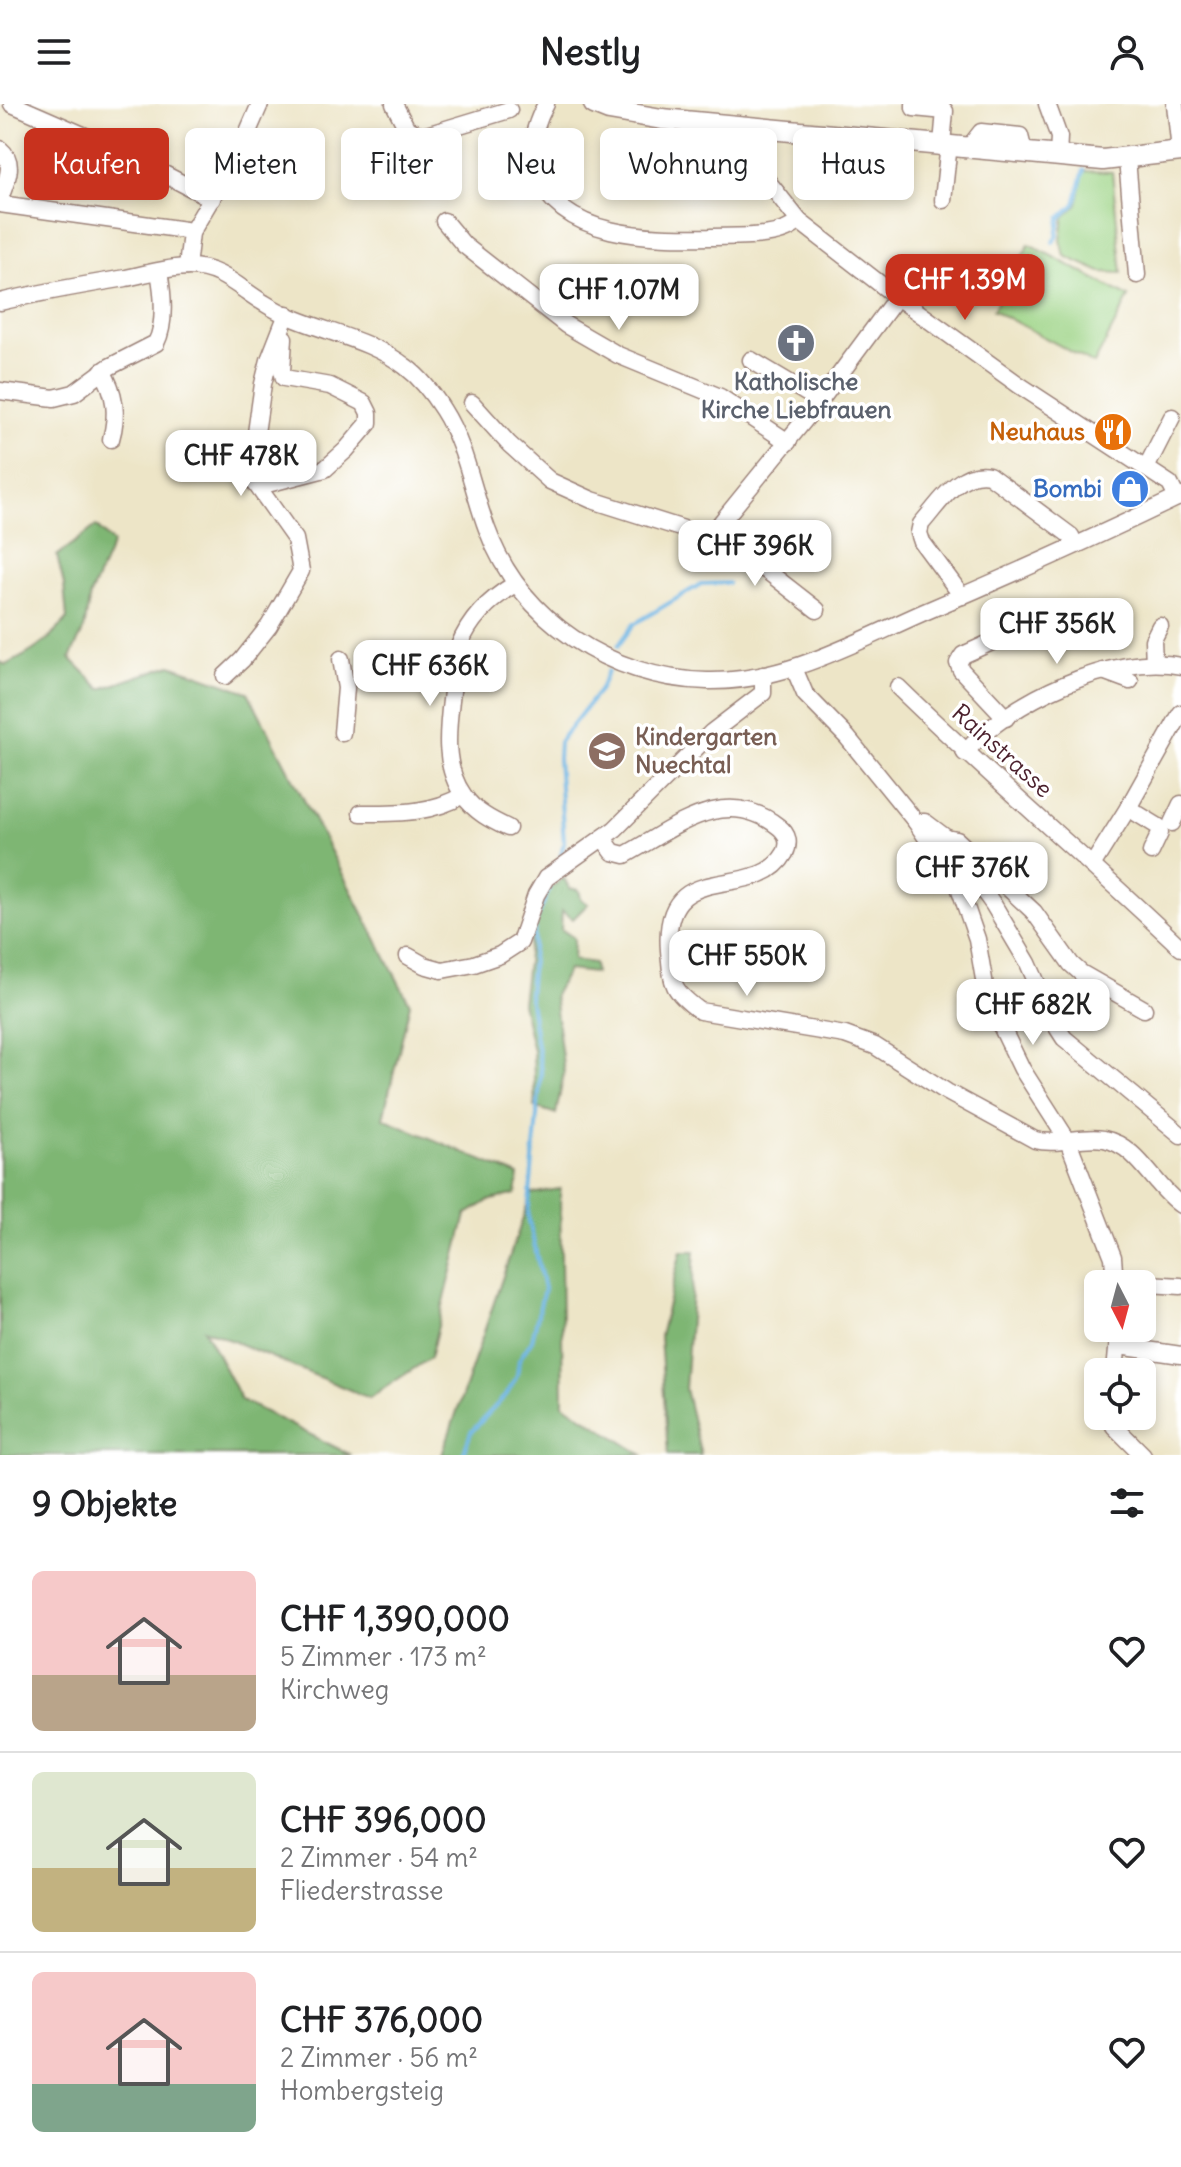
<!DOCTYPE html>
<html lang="de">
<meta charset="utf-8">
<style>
:root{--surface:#fff;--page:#f2f2f2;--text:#202124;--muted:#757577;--line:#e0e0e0;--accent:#c8321e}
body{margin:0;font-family:Delius,sans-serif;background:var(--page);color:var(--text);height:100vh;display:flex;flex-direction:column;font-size:30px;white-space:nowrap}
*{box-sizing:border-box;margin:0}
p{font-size:26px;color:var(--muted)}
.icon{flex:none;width:44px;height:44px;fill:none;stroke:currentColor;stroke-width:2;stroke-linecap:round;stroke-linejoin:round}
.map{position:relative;height:1351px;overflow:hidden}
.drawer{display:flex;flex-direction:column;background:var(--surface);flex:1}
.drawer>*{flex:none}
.banner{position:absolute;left:24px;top:24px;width:1134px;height:72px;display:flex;gap:16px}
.needle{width:52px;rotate:174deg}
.fabs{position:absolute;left:1084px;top:1166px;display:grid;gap:16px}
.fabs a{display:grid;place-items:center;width:72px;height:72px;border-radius:12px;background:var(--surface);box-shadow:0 4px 12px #0003;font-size:40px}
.price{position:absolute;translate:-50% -68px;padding:0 18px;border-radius:16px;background:#fff;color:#222;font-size:26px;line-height:52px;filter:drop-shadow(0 2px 4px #0008)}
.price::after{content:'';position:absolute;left:50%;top:48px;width:24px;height:18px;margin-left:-12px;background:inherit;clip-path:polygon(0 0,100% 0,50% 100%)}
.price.selected{background:var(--accent);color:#fff}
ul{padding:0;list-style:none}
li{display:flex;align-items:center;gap:24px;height:200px;padding:0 32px}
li+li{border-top:2px solid var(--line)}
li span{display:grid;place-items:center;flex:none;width:224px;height:160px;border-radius:12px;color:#555}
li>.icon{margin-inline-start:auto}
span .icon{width:96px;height:96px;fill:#fffc;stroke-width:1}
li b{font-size:34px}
h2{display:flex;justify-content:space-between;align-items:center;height:96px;padding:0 32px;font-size:34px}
.pill{padding:0 28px;border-radius:12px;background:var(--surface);box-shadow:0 4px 12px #0003;font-size:28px;line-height:72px}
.pill.selected{background:var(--accent);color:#fff}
header{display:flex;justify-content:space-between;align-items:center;height:104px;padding:0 32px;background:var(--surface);font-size:36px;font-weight:700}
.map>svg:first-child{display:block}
.green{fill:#9dd486;stroke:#747a58;stroke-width:2}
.forest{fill:#7eb673;stroke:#646a4f;stroke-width:2}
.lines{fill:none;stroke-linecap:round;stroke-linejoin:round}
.stream{stroke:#6bb4e3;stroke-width:4}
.minor-casing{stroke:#9c8279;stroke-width:19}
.major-casing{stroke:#9c8279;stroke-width:23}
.minor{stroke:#fff;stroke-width:16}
.major{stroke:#fff;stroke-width:20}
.labels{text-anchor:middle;stroke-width:7;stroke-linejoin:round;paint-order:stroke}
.worship-label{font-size:24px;font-weight:bold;fill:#5b616d;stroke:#fff}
.food-label{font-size:24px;font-weight:bold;fill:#c56008;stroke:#fff;text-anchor:end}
.shop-label{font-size:24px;font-weight:bold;fill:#366cbe;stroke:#fff;text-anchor:end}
.education-label{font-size:24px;font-weight:bold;fill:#785e54;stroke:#fff;text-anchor:start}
.street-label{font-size:24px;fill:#4a1f2b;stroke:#fff}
</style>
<header><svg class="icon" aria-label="menu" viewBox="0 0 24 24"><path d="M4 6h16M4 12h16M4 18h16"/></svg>Nestly<svg class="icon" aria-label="person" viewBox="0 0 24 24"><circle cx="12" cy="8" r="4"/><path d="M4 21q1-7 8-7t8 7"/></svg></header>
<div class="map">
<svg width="1181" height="1351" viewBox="0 0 1181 1351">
<rect width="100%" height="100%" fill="#fff"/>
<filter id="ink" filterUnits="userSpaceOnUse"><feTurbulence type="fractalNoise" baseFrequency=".0125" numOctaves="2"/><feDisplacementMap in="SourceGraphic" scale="16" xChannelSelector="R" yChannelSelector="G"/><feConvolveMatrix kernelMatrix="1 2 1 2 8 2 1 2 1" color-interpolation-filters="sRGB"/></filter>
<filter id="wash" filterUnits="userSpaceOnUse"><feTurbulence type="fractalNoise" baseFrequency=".006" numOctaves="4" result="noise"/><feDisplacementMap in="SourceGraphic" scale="32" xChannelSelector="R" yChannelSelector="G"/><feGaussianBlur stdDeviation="1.8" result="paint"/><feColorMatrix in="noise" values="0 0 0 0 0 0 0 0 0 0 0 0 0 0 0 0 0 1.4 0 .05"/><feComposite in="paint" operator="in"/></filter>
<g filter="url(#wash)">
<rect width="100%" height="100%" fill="#ede5c7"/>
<g class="green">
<polygon points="1084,67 1112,68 1122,169 1101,168 1065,152 1061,136 1064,113 1077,101"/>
<polygon points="1029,140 1129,193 1094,260 993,206"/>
</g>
<g class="forest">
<path d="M96,422L113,439L90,491L84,525L70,554L101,585L171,561L248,588L410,900L383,1014L519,1072L516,1090L488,1097L466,1111L430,1254L369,1294L204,1225L241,1296L351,1351H0V558L6,561C33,548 48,538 67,515L64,481L57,452Z"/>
<polygon points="564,774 569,784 579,786 581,795 588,800 573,815 562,807 561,825 574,834 573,856 594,859 595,869 568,866 554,891 564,969 556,1010 535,1003 533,947 522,899 530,834 535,808 547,786"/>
<polygon points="560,1085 563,1300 643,1351 442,1351 531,1090"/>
<polygon points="681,1147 695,1147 685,1285 701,1351 668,1351 660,1232"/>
</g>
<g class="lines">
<g class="stream">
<polyline points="1053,138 1057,133 1060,114 1075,100 1084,66"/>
<polyline points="618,542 634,520 676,495 701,480 728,479"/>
<polyline points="560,756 564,738 558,655 559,638 599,587 608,567"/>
<polyline points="463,1351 471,1328 507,1290 517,1272 519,1256 532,1236 544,1185 528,1112 541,967 529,891 535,820 549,785"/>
</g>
</g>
</g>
<g filter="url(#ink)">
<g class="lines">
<g class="minor-casing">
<g id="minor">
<polyline points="12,0 122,48 212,95"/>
<polyline points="394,0 407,25 423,32 509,6"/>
<path d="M546,0C534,22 527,46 537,70C561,135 652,134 710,133C735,132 781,136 799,117"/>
<polyline points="914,0 914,4 945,7 942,40"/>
<polyline points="1047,0 1059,33 1058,52"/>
<polyline points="1175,0 1180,47"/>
<polyline points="747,22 750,55 799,117 897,193 1019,281 1170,380 1177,394"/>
<polyline points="970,42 981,28 1020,32 1024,48"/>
<path d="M0,45C16,58 7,76 0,94"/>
<polyline points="1127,55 1137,171"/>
<polyline points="840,78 845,33"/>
<polyline points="943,96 949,40"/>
<polyline points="0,100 185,126 191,129"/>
<polyline points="444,117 464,141 566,221 618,251 720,293 788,338"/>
<polyline points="187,163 191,129 240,46 260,0"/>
<path d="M0,198C41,188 84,181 126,174C146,170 168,163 189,163C220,163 239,184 264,199C308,227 364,230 406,263C421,274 433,290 443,306C466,342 472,385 487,425C520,516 611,575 707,577C783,579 854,539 922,509C1009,472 1096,433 1181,392"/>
<polyline points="751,256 820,297"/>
<path d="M102,267C116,289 118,311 111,335"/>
<path d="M0,287L54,294L74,289L109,263L156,239C166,220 163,188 159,168"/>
<polyline points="472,299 509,340 550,377 592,396 712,434 715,426 820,297 897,193"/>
<polyline points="1146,364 1172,313"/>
<polyline points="260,385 267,380 325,365 346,346 369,319 369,309 364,299 330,282 284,274 282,267 284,234 281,233"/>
<polyline points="712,434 767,467 817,506"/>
<path d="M962,492L922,438L919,429L921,420C939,400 959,365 989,371L1071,432L1075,441"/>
<polyline points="341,555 346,584 342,629"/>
<polyline points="1154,559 1153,536 1160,522"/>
<polyline points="794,564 805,590 847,633 916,718 925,718 945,733 993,800 1028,859 1055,920 1064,934 1181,1031"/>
<polyline points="1103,567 1130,577"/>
<polyline points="225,572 242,556 269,522 301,467 295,435 251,373 251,364 263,280 269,256 287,210"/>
<path d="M898,583C990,673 1088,755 1181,844"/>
<polyline points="1006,614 961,566 958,559 963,551 1060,507"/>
<path d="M965,649C1008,597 1114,548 1181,562"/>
<polyline points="1128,704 1159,723 1160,729 1151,748"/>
<path d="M361,709C396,709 432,710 463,691"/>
<polyline points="916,718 959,783 977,835 987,893 1022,965 1068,1037 1113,1153 1115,1180"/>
<polyline points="1172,719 1181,700"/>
<path d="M508,724C491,716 475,708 464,692C440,659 449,616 453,579C455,567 455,553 459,542C470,514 490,495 515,480"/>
<path d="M603,734L613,748L625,751C676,723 725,680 779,723C788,730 790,739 785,749C756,801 661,749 669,846C672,880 671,886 700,907L845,931L875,942L947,988L1035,1036C1058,1042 1080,1031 1104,1035C1139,1042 1154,1083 1181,1101"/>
<polyline points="946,734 957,736 1034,808 1071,860 1081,869 1144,905"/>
<polyline points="1093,760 1128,704 1181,609"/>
<polyline points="408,852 424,861 442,866 474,860 500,851 520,838 536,791 546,774 615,725 712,628 763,589 763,571"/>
<polyline points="1115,1178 1181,1182"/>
<polyline points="1119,1242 1181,1251"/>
<polyline points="1115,1268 1119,1224"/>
<polyline points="1114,1312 1114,1322 1143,1351"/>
</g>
</g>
<g class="major-casing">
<polyline id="major" points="594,0 609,6 662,15 1103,56 1181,47"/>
</g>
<use href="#minor" class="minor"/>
<use href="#major" class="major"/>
</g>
</g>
<defs>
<g id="church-disc" transform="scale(2)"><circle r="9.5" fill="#6b7280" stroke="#fff"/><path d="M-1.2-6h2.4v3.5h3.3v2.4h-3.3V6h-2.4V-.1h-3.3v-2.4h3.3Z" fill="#fff"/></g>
<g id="restaurant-disc" transform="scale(2)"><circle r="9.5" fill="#e8710a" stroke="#fff"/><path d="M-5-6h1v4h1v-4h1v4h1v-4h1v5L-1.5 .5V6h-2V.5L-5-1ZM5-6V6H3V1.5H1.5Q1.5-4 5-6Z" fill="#fff"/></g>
<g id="shop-disc" transform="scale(2)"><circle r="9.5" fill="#3f7fe0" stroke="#fff"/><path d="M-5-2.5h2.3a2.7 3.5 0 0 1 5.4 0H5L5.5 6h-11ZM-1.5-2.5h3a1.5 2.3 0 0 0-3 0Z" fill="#fff"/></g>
<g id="school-disc" transform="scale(2)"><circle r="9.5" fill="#8d6e63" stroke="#fff"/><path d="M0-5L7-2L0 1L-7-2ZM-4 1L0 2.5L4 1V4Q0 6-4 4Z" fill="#fff"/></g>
</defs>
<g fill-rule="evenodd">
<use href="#church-disc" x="796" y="239"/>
<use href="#restaurant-disc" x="1113" y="328"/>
<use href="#shop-disc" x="1130" y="385"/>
<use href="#school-disc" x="607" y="647"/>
</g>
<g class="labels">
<g class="worship-label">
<text x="796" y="286">Katholische<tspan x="796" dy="28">Kirche Liebfrauen</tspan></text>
</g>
<g class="food-label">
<text x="1085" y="336">Neuhaus</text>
</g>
<g class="shop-label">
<text x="1102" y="393">Bombi</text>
</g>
<g class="education-label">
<text x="635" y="641">Kindergarten<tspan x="635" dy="28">Nuechtal</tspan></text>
</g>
<g class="street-label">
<text transform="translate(1002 647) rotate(42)" y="8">Rainstrasse</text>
</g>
</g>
</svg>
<div class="fabs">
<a><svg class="needle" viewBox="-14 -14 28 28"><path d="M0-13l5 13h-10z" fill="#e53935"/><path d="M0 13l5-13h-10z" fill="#757577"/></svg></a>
<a><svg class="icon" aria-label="locate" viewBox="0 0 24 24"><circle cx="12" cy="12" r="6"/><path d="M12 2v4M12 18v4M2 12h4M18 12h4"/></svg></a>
</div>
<b class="price selected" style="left:965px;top:218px">CHF 1.39M</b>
<b class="price" style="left:619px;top:228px">CHF 1.07M</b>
<b class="price" style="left:241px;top:394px">CHF 478K</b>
<b class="price" style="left:755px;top:484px">CHF 396K</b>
<b class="price" style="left:1057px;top:562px">CHF 356K</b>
<b class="price" style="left:430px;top:604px">CHF 636K</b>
<b class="price" style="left:972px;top:806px">CHF 376K</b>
<b class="price" style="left:747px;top:894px">CHF 550K</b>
<b class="price" style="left:1033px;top:943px">CHF 682K</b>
<div class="banner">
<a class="pill selected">Kaufen</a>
<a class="pill">Mieten</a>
<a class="pill">Filter</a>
<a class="pill">Neu</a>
<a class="pill">Wohnung</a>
<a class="pill">Haus</a>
</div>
</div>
<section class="drawer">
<h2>9 Objekte<svg class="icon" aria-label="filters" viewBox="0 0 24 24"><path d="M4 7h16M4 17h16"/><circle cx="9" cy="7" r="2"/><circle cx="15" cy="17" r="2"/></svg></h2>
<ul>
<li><span style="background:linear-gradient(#f6c9c9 65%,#b9a48a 0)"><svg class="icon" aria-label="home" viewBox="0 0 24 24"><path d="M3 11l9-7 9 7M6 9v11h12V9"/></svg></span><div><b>CHF 1,390,000</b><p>5 Zimmer · 173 m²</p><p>Kirchweg</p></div><svg class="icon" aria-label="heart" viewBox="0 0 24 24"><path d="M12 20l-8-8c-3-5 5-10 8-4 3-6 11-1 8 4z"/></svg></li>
<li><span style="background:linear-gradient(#dfe7d0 60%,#c2b280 0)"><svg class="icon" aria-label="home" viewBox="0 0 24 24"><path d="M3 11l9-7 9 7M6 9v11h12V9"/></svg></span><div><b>CHF 396,000</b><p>2 Zimmer · 54 m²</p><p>Fliederstrasse</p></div><svg class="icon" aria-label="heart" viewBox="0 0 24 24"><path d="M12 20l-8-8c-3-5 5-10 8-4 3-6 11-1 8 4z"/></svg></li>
<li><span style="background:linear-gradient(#f6c9c9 70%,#7fa58c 0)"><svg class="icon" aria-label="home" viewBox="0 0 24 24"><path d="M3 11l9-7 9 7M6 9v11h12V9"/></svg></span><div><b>CHF 376,000</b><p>2 Zimmer · 56 m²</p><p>Hombergsteig</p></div><svg class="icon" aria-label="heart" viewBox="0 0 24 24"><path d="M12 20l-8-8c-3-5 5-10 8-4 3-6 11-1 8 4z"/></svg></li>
</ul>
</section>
